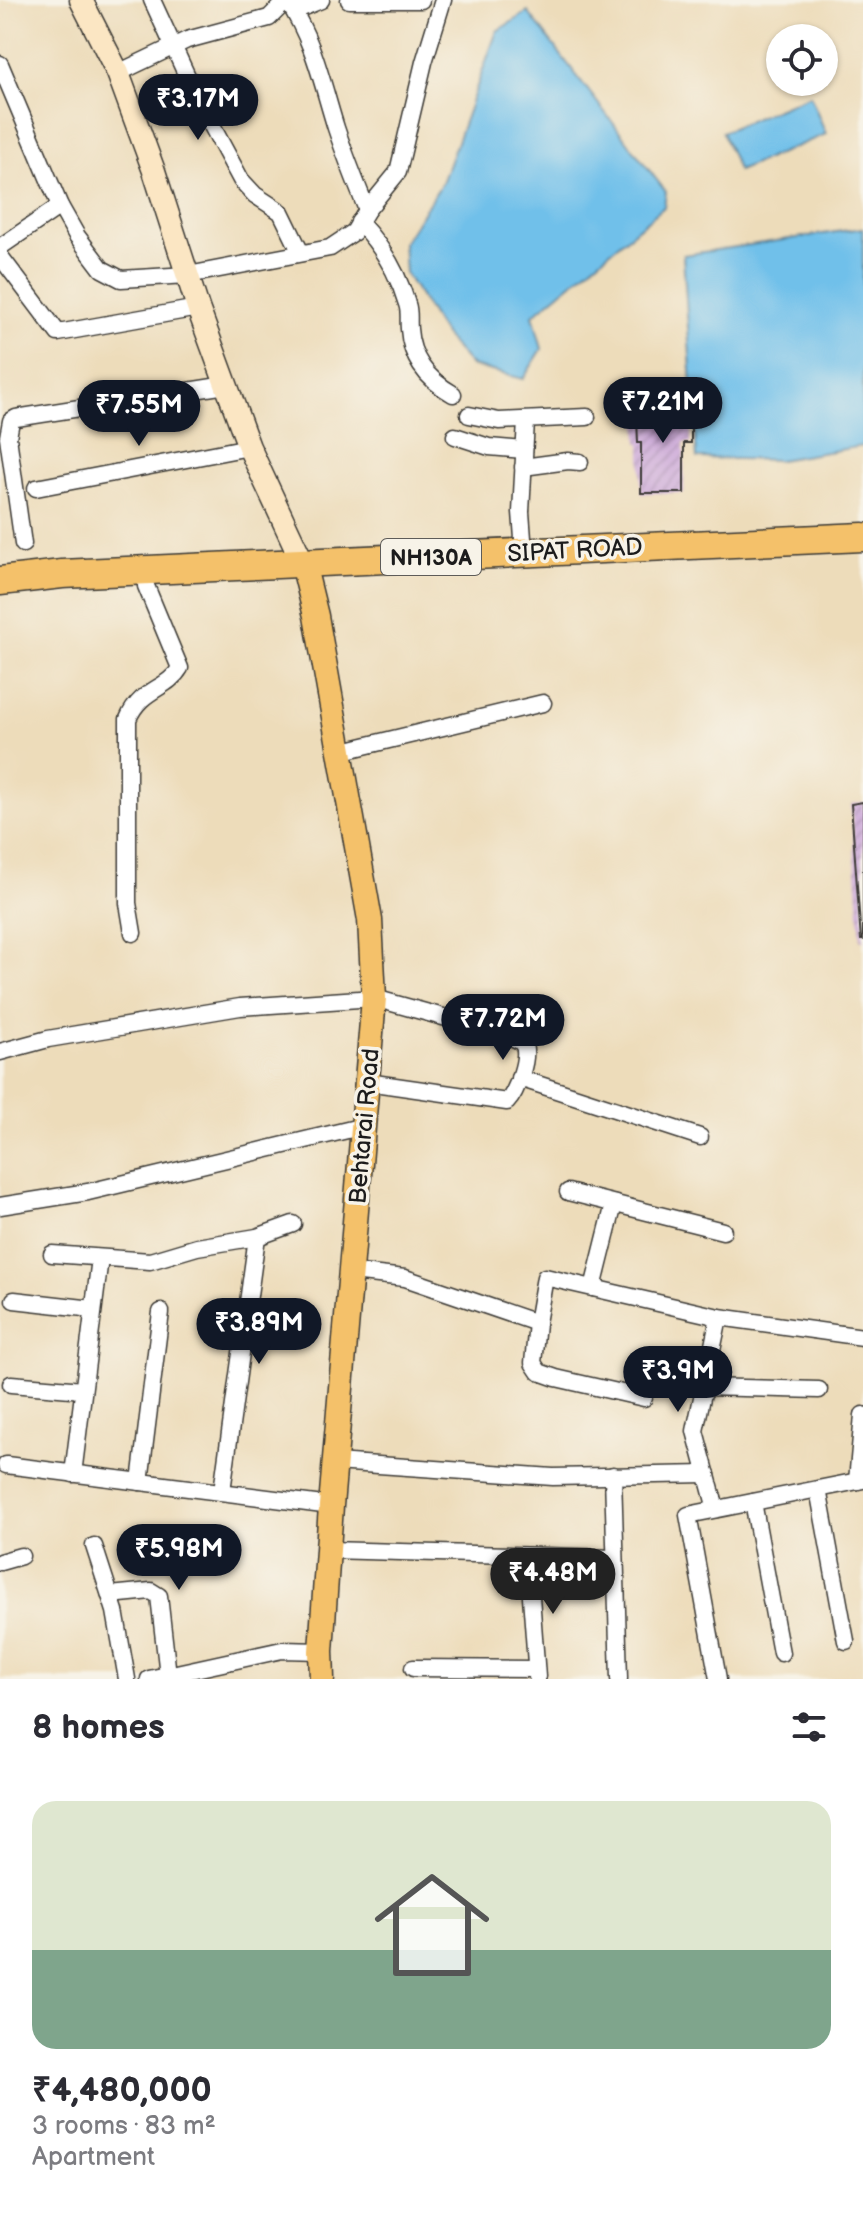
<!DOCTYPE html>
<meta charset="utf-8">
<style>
:root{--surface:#fff;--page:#f2f2f3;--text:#2b2b33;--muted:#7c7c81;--accent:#111827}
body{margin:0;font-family:"Balsamiq Sans",sans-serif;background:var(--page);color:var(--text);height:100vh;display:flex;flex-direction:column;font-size:30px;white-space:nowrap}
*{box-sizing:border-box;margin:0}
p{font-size:26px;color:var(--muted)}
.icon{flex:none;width:44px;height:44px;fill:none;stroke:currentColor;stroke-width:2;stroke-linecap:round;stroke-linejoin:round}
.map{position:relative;height:1679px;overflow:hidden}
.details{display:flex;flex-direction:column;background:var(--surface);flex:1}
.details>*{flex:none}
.fabs{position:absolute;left:766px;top:24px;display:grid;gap:16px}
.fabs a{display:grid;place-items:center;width:72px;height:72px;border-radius:50%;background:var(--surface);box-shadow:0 2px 6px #0004;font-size:40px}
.price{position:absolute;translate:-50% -68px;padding:0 18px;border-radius:28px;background:var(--accent);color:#fff;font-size:26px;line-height:52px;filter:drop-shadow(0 2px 4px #0008)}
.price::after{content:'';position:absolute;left:50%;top:48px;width:24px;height:18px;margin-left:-12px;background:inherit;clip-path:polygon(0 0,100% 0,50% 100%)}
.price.selected{background:#222;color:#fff}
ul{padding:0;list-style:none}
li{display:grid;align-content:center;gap:16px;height:424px;padding:0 32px}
li span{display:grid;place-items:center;height:248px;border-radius:24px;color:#555}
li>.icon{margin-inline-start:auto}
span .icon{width:144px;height:144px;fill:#fffc;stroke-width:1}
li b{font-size:34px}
h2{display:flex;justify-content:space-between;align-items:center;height:96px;padding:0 32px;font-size:34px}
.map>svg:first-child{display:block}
.water{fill:#6fc0ea;stroke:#466e83;stroke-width:2}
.building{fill:url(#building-hatch)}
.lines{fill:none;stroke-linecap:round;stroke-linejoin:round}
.street-casing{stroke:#3b3934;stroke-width:19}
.secondary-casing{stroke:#3b3934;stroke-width:25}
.primary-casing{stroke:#3b3934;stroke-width:27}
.highway-casing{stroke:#3b3934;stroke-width:31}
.street{stroke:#fff;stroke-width:16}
.secondary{stroke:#fbe6c3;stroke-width:22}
.primary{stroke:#f4c16a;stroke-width:24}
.highway{stroke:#f4c16a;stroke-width:28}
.labels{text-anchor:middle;stroke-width:7;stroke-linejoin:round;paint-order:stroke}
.shield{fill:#f7f3e8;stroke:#5e5c59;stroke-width:2}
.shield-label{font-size:22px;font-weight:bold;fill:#1c1c1c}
.street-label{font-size:24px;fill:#1c1c1c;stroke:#f7f3e8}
</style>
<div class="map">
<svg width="863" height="1679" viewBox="0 0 863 1679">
<defs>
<pattern id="building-hatch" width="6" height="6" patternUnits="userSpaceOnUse" patternTransform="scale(2)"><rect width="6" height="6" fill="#cca8d9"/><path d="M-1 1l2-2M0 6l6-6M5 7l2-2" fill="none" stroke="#af90ba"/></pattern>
</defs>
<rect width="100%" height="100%" fill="#f7f3e8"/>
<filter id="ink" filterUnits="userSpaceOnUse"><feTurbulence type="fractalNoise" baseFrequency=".0125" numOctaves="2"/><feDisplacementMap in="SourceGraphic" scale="16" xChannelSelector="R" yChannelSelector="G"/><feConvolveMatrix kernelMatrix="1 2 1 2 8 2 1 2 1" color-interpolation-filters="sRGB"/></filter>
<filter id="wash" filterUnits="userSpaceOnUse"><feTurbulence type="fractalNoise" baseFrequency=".006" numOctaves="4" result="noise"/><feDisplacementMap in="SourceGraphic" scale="32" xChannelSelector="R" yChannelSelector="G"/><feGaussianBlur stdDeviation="1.8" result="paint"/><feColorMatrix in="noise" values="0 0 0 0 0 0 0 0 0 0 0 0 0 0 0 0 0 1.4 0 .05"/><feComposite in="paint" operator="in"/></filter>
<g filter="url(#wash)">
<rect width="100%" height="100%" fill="#eddcba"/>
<g class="water">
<polygon points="528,12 666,192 664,207 533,315 542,349 523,379 472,366 447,339 405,273 403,243 442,183 497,31"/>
<polygon points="810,95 826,134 738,171 722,132"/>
<polygon points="863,228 863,446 779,460 697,458 683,255"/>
</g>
<g id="blocks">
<g class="building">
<polygon points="653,380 667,380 667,407 678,407 678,412 685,412 685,418 691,418 691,443 684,443 684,493 641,493 641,443 638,443 637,418 645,418 645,412 653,412"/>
<polygon points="863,802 863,940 861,940 851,804"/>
</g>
</g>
</g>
<g filter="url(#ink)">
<use href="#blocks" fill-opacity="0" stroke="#3b3934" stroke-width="2"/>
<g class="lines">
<g class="street-casing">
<g id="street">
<polyline points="152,0 198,100 241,180 255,195 281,212 301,253"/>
<path d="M287,0C315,44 321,80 336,128C345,155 356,183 367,210"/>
<polyline points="349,0 421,0"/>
<polyline points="294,11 321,0"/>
<polyline points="0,64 60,206 77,236 102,269 121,279 188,275 330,248 354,232 367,210 398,172 424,62 443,0"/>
<polyline points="118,73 187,40 269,18 287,0"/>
<path d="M359,222C381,245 398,273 407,304C410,312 408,320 409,329C411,359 428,380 453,394"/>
<polyline points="0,247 60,206"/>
<polyline points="0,256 58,333 198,308"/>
<polyline points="469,415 499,421 587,417"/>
<polyline points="455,436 489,447 524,450"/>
<polyline points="523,467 568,461 580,462"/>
<polyline points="36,488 249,447"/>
<polyline points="23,544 8,437 11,421 16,418 226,385"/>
<polyline points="524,552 521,512 526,421"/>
<polyline points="339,752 543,703"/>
<path d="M133,933L128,903V719C141,688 167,690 180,668L146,586"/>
<path d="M0,1052L48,1039L240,1007L374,998L505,1034C510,1037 518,1039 522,1043C532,1053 516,1093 507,1102L367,1082"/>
<polyline points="519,1078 700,1137"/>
<polyline points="568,1192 723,1231"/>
<polyline points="0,1206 88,1192 364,1126"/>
<polyline points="52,1254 150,1261 197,1247 257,1237 293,1224"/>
<polyline points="352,1272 405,1278 537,1323 545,1277 719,1317 863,1337"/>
<polyline points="593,1288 614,1204"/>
<polyline points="14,1300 93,1309"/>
<polyline points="537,1323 533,1363 539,1372 556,1378 644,1398"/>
<polyline points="11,1384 83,1390"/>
<polyline points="704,1387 819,1390"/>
<polyline points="335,1462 553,1477 707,1474"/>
<polyline points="6,1465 331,1506"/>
<polyline points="73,1474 100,1258"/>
<polyline points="613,1475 619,1679"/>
<polyline points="857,1481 863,1415"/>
<polyline points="140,1482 161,1312"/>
<polyline points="818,1489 846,1641"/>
<polyline points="222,1491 257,1237"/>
<polyline points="753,1502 781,1653"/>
<polyline points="716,1509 695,1431 719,1317"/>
<polyline points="94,1546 115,1611 127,1679"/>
<polyline points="328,1550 614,1558"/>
<polyline points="528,1556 537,1677"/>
<polyline points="0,1562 21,1556"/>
<polyline points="110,1595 151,1591 159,1596 168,1675"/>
<polyline points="413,1668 536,1669"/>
<polyline points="149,1679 282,1650 321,1651"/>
<polyline points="718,1679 688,1515 863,1480"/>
</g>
</g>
<g class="secondary-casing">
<polyline id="secondary" points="81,0 118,73 154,171 198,308 249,447 303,563"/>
</g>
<g class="primary-casing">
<polyline id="primary" points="303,563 316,616 370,920 374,998 331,1506 321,1651 322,1679"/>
</g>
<g class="highway-casing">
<polyline id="highway" points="0,581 62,574 863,537"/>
</g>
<use href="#street" class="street"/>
<use href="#secondary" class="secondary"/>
<use href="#primary" class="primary"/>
<use href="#highway" class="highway"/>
</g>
</g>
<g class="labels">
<rect class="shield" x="381" y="539" width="100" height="36" rx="6"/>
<g class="shield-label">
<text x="431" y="565">NH130A</text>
</g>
<g class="street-label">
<text transform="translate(575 550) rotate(-3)" y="8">SIPAT ROAD</text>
<text transform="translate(364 1126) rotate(-85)" y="8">Behtarai Road</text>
</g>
</g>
</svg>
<div class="fabs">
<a><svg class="icon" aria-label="locate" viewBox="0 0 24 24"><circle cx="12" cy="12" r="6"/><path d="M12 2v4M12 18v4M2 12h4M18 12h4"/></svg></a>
</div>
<b class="price" style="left:198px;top:142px">₹3.17M</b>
<b class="price" style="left:663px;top:445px">₹7.21M</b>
<b class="price" style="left:139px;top:448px">₹7.55M</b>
<b class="price" style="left:503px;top:1062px">₹7.72M</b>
<b class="price" style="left:259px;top:1366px">₹3.89M</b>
<b class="price" style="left:678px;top:1414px">₹3.9M</b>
<b class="price" style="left:179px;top:1592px">₹5.98M</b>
<b class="price selected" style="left:553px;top:1616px">₹4.48M</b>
</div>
<section class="details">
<h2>8 homes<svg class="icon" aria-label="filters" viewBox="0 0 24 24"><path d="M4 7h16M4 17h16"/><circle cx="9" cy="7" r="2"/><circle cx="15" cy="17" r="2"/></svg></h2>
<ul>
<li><span style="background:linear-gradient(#dfe7d0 60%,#7fa58c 0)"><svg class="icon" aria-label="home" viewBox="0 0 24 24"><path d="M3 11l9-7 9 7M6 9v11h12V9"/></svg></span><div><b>₹4,480,000</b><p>3 rooms · 83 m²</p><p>Apartment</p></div></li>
</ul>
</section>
